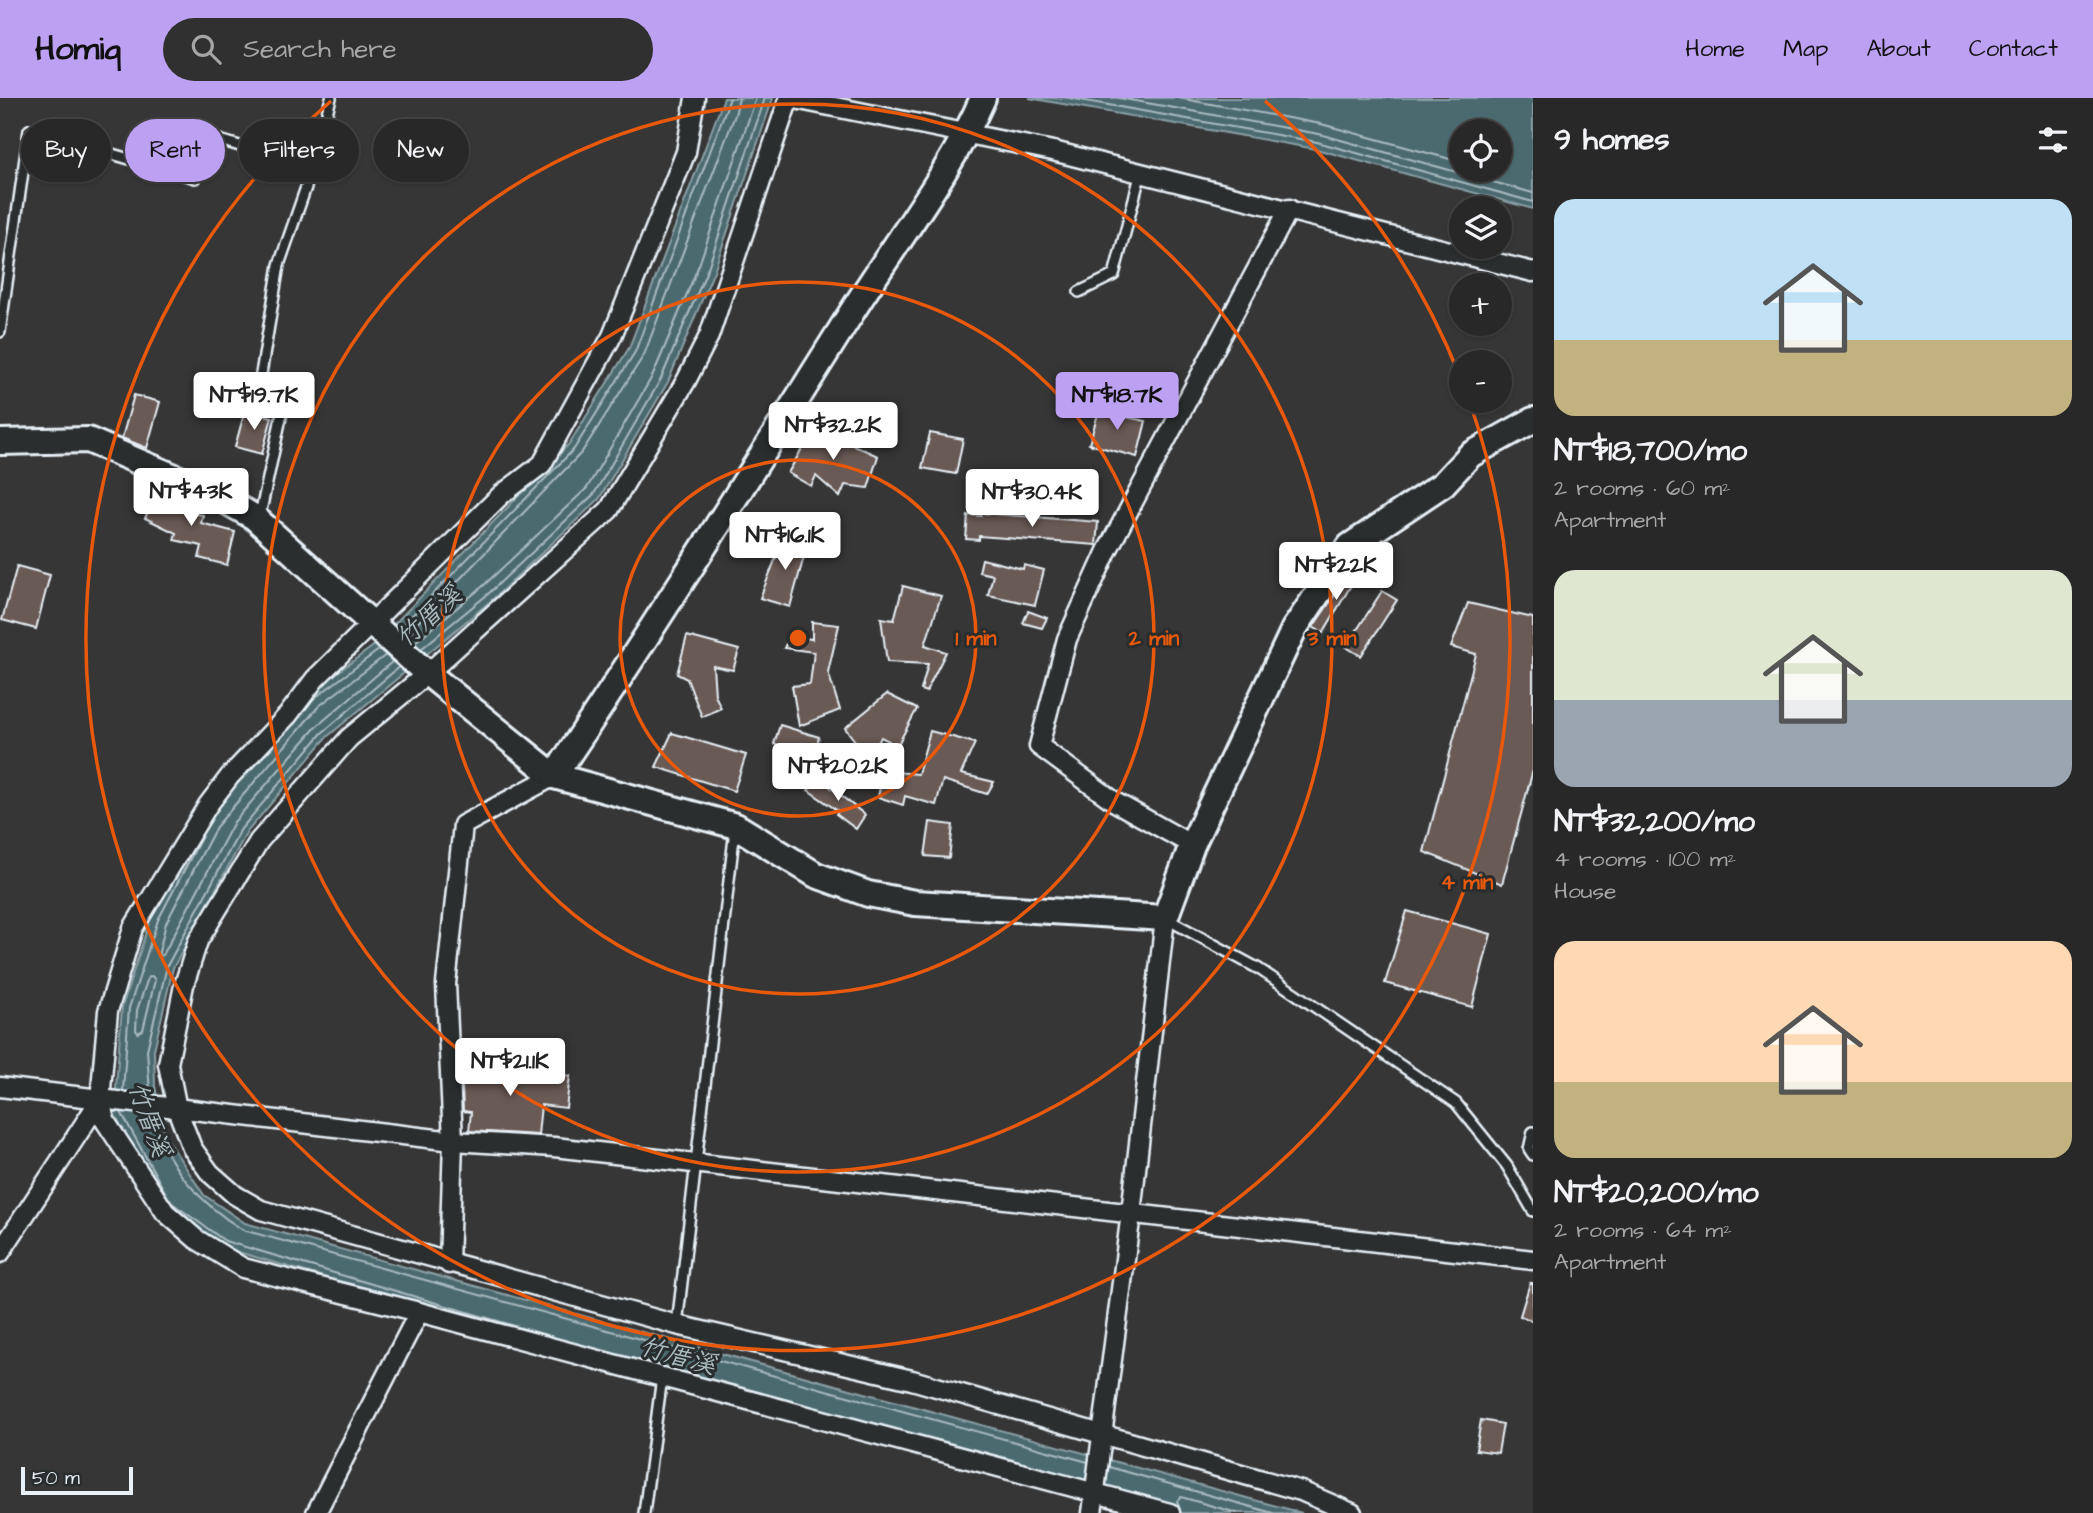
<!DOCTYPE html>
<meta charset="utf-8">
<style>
:root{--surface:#292828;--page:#313030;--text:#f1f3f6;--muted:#a5a6a8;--line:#454445;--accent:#bca0f2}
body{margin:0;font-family:"Architects Daughter","LXGW WenKai TC",sans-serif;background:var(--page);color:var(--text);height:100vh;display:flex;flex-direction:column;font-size:26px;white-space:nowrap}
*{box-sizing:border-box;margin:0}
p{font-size:23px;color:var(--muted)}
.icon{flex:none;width:38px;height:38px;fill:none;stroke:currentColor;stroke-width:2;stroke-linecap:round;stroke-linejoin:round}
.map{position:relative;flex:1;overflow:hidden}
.sheet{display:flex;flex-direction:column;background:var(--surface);width:560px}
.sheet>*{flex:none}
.banner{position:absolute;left:21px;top:21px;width:665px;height:63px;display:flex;gap:14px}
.controls{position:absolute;left:1449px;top:21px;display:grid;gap:14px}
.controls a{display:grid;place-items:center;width:63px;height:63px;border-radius:50%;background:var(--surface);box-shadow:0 2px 5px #0004,0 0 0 2px var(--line);font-size:35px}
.scale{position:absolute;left:21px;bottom:18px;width:112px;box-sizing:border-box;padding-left:7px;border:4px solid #e8f1f8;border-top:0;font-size:19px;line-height:24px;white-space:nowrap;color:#e8f1f8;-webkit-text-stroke:5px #2a2d2e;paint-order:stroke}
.price{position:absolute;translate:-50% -60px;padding:0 16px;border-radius:7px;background:#fff;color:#222;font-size:23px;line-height:46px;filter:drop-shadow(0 2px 4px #0008)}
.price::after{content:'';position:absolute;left:50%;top:42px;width:21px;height:16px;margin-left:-10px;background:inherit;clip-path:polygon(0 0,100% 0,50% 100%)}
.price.current{background:var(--accent);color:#111}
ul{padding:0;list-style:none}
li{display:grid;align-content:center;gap:14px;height:371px;padding:0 21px}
li span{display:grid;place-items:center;height:217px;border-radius:21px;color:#555}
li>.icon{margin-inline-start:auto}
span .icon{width:126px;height:126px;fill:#fffc;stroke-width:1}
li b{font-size:30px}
h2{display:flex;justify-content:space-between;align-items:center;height:84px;padding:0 21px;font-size:30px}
.chip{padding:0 24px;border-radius:32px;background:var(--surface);box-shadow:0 2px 5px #0004,0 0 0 2px var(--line);font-size:24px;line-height:63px}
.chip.current{background:var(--accent);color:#111}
header{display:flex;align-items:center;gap:42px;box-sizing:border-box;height:98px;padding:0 35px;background:var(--accent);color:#111}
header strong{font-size:33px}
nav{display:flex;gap:38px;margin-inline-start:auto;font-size:24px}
.search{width:490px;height:63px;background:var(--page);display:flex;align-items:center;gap:18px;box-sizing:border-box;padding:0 24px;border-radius:38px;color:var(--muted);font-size:26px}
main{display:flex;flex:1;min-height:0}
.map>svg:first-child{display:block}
.water{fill:#4c6a6f;stroke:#8aa0a6;stroke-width:2;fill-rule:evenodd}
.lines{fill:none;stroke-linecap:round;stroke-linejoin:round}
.shore{stroke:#aabbc1;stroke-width:2}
.building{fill:#6b5a54;stroke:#e8f1f8;stroke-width:2}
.lane-casing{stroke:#e8f1f8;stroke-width:14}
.street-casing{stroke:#e8f1f8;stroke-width:23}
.secondary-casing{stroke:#e8f1f8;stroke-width:30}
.lane{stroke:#2a2d2e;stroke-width:9}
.street{stroke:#2a2d2e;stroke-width:18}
.secondary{stroke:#2a2d2e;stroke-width:24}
.ring{fill:none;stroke:#e8590c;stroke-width:3.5}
.labels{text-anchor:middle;stroke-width:6;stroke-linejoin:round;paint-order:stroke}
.water-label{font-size:26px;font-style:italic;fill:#aabbc1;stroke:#2a2d2e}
.centre{fill:#e8590c;stroke:#2a2d2e;stroke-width:3.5}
.ring-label{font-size:21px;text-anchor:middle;font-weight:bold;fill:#e8590c;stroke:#2a2d2e;stroke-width:6;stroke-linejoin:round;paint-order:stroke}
</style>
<header>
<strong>Homiq</strong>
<div class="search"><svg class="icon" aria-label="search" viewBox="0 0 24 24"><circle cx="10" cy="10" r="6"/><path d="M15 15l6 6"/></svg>Search here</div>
<nav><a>Home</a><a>Map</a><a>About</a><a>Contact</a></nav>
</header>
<main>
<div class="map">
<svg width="1533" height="1415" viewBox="0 0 1533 1415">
<rect width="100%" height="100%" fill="#373636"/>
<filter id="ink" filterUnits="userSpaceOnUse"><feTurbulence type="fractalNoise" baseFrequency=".0143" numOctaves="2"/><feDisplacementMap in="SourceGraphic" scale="14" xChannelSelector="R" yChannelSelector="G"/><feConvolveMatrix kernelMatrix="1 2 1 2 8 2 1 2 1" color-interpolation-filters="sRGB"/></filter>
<g filter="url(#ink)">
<g class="water">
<polygon points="724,0 773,0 714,173 668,284 599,401 493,501 327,639 247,734 173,870 154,952 155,988 165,1038 204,1097 245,1125 1302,1415 1177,1415 657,1277 221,1149 166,1110 114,1015 122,909 151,819 202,721 308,596 372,549 569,346 629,250"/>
<path d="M1029,0H1533V111L1316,51ZM1461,33H1500V72H1461Z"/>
</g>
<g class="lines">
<g class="shore">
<polyline points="1069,0 1317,44 1533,104"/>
<polyline points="1119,0 1319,36 1533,95"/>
<polyline points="1178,0 1321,26 1461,64"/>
<polyline points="399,531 574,351 635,254 730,0"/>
<polyline points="406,537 582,354 644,257 735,17 739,0"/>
<polyline points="414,545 482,489 587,390 653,277 699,167 756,0"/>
<polyline points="421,551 488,496 594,396 661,281 708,170 765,0"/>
<polyline points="386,557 319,608 216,729 166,825 158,858 163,857 234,724 316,629 393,563"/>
<polyline points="312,602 380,551"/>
<polygon points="152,878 155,882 143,932 138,935 136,932 137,912 148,880"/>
<polyline points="123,993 129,910 158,822 202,738"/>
<polyline points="150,996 147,952 167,868 241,731 322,635 399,569"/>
<polyline points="121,1014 170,1103"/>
<path d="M154,1018C164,1067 201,1106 243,1132L1088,1364"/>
<polyline points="172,1105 225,1143 556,1240"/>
<polyline points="1109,1369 1273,1415"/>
<polyline points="1180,1412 1177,1403 1181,1399 1237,1415"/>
</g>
</g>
<g class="building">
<polygon points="134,297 160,304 147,350 122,340"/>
<polygon points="1101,306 1118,311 1116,317 1146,323 1137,359 1089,346"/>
<polygon points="245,312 272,319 262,356 235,349"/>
<polygon points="817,325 837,334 835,339 878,358 868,390 845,387 840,399 816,378 811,388 788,375"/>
<polygon points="930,335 963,341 956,376 922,370"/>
<polygon points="160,389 179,397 172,411 203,417 201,425 235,434 227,467 199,460 202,448 174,442 176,435 145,420"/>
<polygon points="981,415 1098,424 1096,447 979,438 979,442 966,441 968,417 981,418"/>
<polygon points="785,437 808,444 790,509 760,500"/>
<polygon points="982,461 1023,471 1024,467 1044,472 1035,507 988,497 993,477 979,474"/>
<polygon points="17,468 50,477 36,531 2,522"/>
<polygon points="1354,469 1360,472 1323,535 1313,529"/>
<polygon points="903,488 941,498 925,547 946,554 926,594 921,592 928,566 887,564 881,520 894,522"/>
<polygon points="1382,493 1397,502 1361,558 1346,549"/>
<polygon points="1468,505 1533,520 1533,672 1502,786 1424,754 1476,556 1451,549"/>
<polygon points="1028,513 1047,520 1042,530 1023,525"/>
<polygon points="812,524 839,527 828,574 840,612 799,628 792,588 810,586 814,554 784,550 790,538 812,541"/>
<polygon points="687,538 739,552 733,572 713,568 715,597 721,610 702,619 687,581 677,576"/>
<polygon points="887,596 917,611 888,665 885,664 889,643 881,639 869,662 853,676 845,669 862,652 845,630"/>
<polygon points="780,627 819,639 812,664 774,646"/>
<polygon points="930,633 975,645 961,676 994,684 987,696 943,682 936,707 905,698 903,707 878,699 883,673 918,676"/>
<polygon points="672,635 746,657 734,693 656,669"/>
<polygon points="819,680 865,717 856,731 836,716 838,713 808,692"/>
<polygon points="930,724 953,727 949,760 925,758"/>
<polygon points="1407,813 1491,836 1472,909 1385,885"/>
<polygon points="461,966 570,978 566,1010 541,1007 538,1037 469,1033 471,1014 463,1013"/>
<polygon points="1530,1185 1533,1185 1533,1223 1520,1218"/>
<polygon points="1481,1322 1503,1326 1498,1355 1476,1352"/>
</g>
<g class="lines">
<g class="lane-casing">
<g id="lane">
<polyline points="1079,194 1114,177 1141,74"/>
<polyline points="0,234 29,32 195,80 207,46 219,42 313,69"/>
<polyline points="256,417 262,408 282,315 259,288 279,167 313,69 331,0"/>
<polyline points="1167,821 1259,871 1456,1005 1507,1068 1533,1113"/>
<polyline points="1533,1034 1529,1051 1533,1057"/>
<polyline points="677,1227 735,731"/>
<polyline points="644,1415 662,1279"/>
</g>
</g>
<g class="street-casing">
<g id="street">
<polyline points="695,0 686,54 612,238 542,366 501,397 315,581 288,617 230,678 208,707 133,830 108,913 100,1002 105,1023 165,1114 196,1141 243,1170 419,1214 1170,1415"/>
<polyline points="789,0 709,238 686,283 609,412 428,575 349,640 259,743 198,843 184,887 168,966 177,1011 192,1050 210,1075 235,1097 261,1112 677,1227 912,1282 1301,1393 1352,1415"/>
<polyline points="790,0 1053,53 1533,174"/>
<polyline points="1192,747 1115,704 1039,648 1067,541 1107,453 1289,111"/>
<polyline points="0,989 453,1043 554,1049 1533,1162"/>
<polyline points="0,1155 100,1002"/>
<polyline points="449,1166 453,1043 446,886 463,727 554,678"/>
<polyline points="316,1415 419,1214"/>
<polyline points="1092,1415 1131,1115 1165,820"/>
</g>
</g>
<g class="secondary-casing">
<g id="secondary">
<polyline points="0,344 88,342 210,394 254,419 421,570 554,678 736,728 816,777 868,796 915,805 1165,820 1192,747 1294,531 1350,448 1443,386 1470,357 1533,322"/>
<path d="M554,678C657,526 753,371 850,217C895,145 949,77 983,0"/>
</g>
</g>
<use href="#lane" class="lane"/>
<use href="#street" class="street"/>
<use href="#secondary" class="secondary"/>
</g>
</g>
<g class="ring">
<circle cx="798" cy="540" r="178"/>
<circle cx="798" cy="540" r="356"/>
<circle cx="798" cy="540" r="534"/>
<path d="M1265 3A712 712 0 0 1 1460 279M1471 308A712 712 0 1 1 331 3"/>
</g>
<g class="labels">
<g class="water-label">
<text transform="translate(428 518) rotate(-42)" y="9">竹厝溪</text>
<text transform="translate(150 1021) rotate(70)" y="9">竹厝溪</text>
<text transform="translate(678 1257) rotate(15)" y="9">竹厝溪</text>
</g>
</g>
<circle cx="798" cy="540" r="10" class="centre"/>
<g class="ring-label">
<text x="976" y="547">1 min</text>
<text x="1154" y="547">2 min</text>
<text x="1332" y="547">3 min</text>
<text x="1467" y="791">4 min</text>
</g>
</svg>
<div class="controls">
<a><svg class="icon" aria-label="locate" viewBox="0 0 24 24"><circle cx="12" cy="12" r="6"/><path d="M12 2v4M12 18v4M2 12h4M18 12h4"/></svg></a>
<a><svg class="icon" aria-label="layers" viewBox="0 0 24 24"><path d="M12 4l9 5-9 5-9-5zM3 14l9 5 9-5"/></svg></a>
<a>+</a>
<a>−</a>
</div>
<div class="scale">50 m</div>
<b class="price" style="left:254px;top:334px">NT$19.7K</b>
<b class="price current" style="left:1117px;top:334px">NT$18.7K</b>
<b class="price" style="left:833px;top:364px">NT$32.2K</b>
<b class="price" style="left:191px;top:430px">NT$43K</b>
<b class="price" style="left:1032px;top:431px">NT$30.4K</b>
<b class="price" style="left:785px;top:474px">NT$16.1K</b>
<b class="price" style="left:1336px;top:504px">NT$22K</b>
<b class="price" style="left:838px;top:705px">NT$20.2K</b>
<b class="price" style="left:510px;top:1000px">NT$21.1K</b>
<div class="banner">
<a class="chip">Buy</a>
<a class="chip current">Rent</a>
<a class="chip">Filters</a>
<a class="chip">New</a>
</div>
</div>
<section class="sheet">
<h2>9 homes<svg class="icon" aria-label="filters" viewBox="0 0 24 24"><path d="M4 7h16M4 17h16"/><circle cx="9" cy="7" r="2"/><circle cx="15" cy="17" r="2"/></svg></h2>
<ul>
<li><span style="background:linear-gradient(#bfe0f5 65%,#c2b280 0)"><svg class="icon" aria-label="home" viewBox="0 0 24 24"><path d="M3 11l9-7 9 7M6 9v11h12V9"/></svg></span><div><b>NT$18,700/mo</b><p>2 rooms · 60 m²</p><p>Apartment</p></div></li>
<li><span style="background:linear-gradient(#dfe7d0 60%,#9aa5b1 0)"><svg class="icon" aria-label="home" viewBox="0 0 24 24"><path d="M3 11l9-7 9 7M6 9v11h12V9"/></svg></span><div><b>NT$32,200/mo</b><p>4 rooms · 100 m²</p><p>House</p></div></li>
<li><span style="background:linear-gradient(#ffd9b3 65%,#c2b280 0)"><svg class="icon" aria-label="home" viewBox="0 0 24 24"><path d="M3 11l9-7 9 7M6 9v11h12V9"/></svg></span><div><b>NT$20,200/mo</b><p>2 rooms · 64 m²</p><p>Apartment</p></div></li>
</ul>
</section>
</main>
